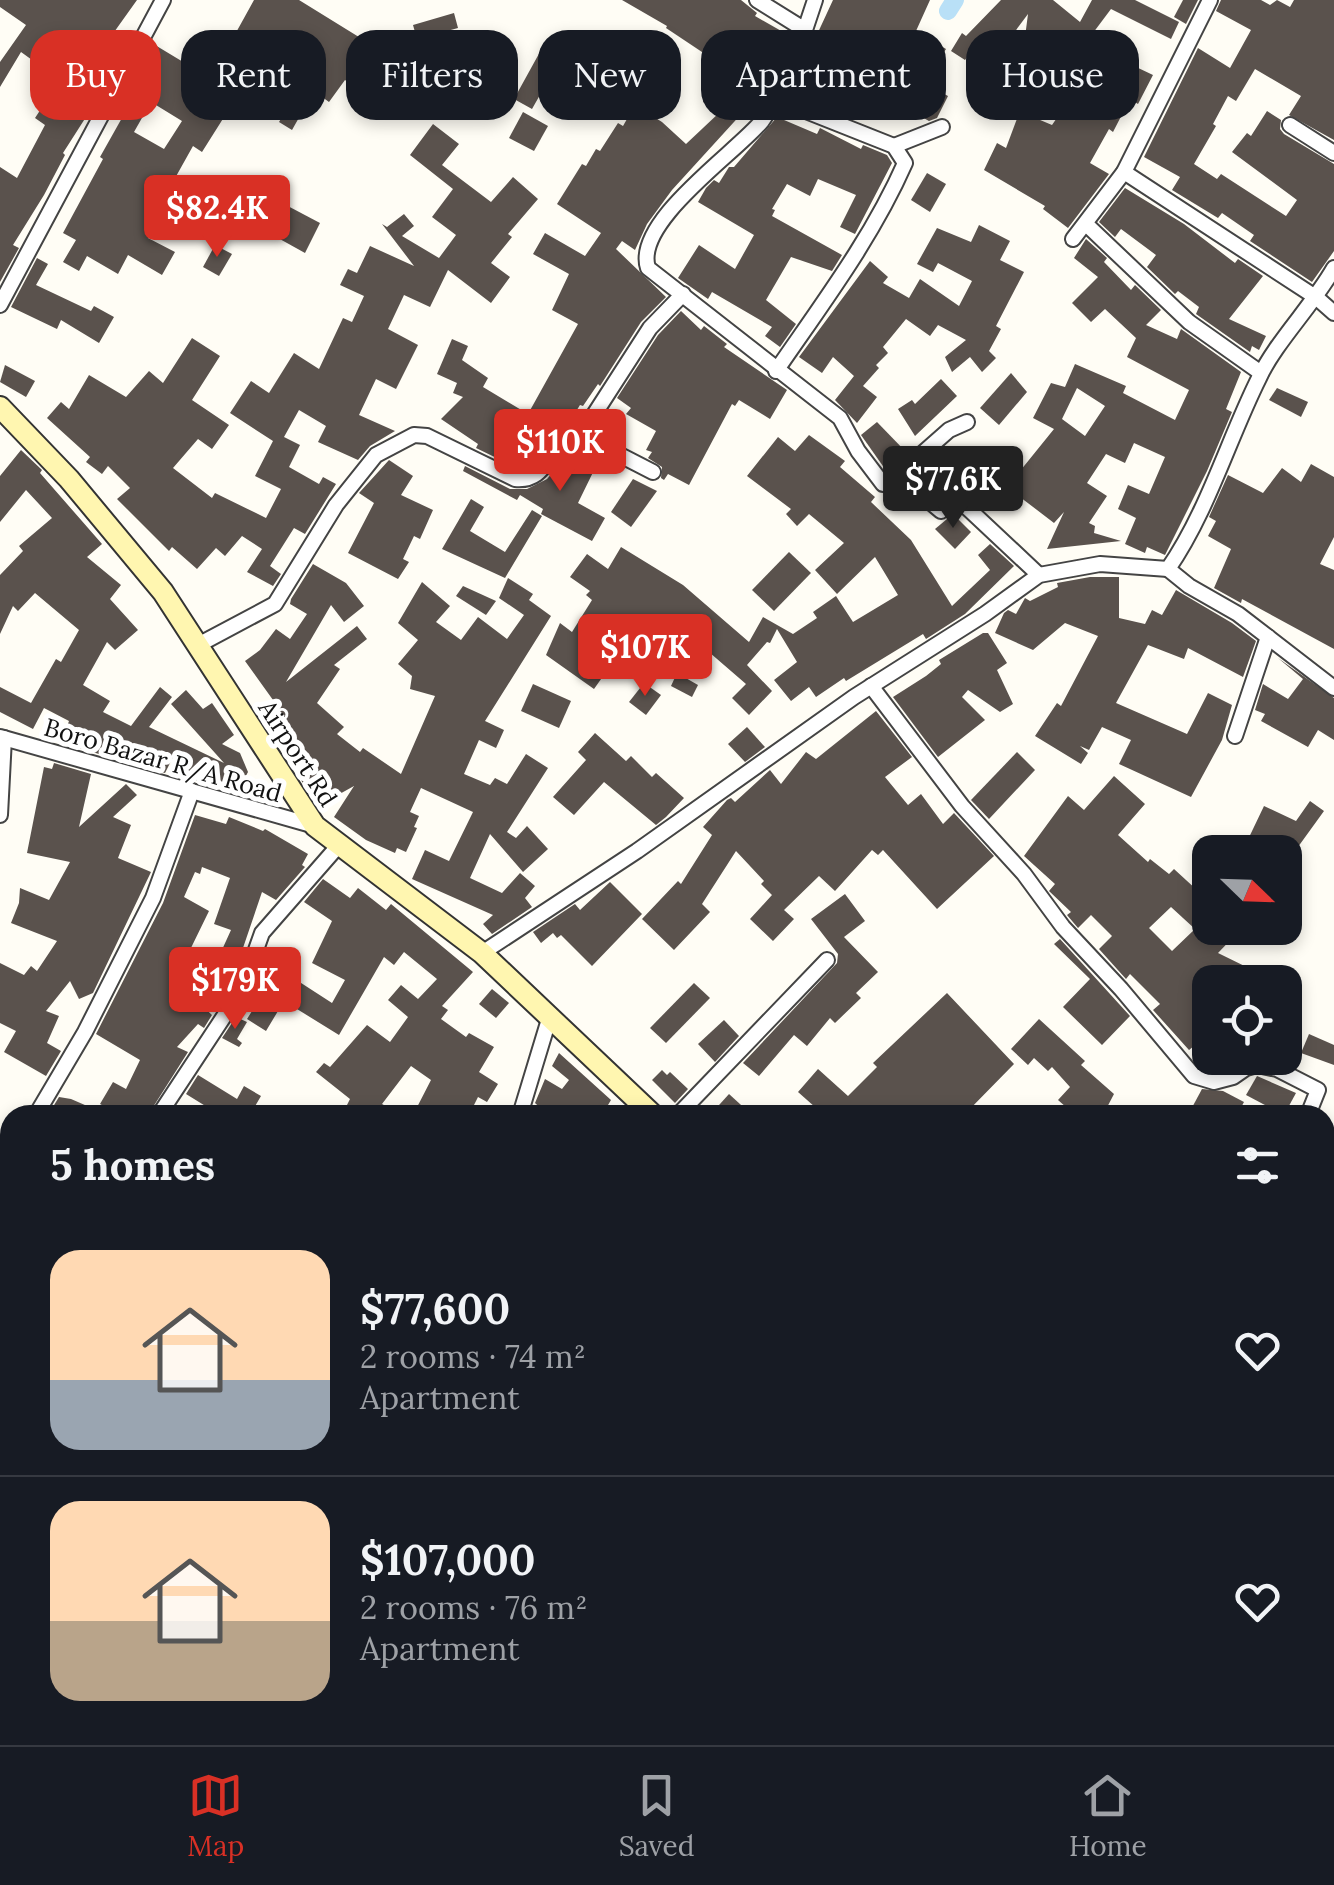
<!DOCTYPE html>
<meta charset="utf-8">
<style>
:root{--surface:#171b24;--page:#20242c;--text:#f1f3f6;--muted:#9ea1a6;--line:#363941;--accent:#d93025}
body{margin:0;font-family:Lora,serif;background:var(--page);color:var(--text);height:100vh;display:flex;flex-direction:column;font-size:38px;white-space:nowrap}
*{box-sizing:border-box;margin:0}
p{font-size:32px;color:var(--muted)}
.icon{flex:none;width:55px;height:55px;fill:none;stroke:currentColor;stroke-width:2;stroke-linecap:round;stroke-linejoin:round}
.map{position:relative;flex:1;overflow:hidden}
.sheet{position:absolute;left:0px;top:1105px;width:1335px;height:640px;display:flex;flex-direction:column;background:var(--surface);border-radius:30px 30px 0 0;box-shadow:0 5px 15px #0003}
.sheet>*{flex:none}
.banner{position:absolute;left:30px;top:30px;width:1275px;height:90px;display:flex;gap:20px}
.needle{width:65px;rotate:113deg}
.buttons{position:absolute;left:1192px;top:835px;display:grid;gap:20px}
.buttons a{display:grid;place-items:center;width:110px;height:110px;border-radius:20px;background:var(--surface);box-shadow:0 5px 15px #0003;font-size:50px}
.price{position:absolute;translate:-50% -85px;padding:0 22px;border-radius:10px;background:var(--accent);color:#fff;font-size:32px;line-height:65px;filter:drop-shadow(0 2px 5px #0008)}
.price::after{content:'';position:absolute;left:50%;top:60px;width:30px;height:22px;margin-left:-15px;background:inherit;clip-path:polygon(0 0,100% 0,50% 100%)}
.price.on{background:#222;color:#fff}
ul{padding:0;list-style:none}
li{display:flex;align-items:center;gap:30px;height:250px;padding:0 50px}
li+li{border-top:2px solid var(--line)}
li span{display:grid;place-items:center;flex:none;width:280px;height:200px;border-radius:30px;color:#555}
li>.icon{margin-inline-start:auto}
span .icon{width:120px;height:120px;fill:#fffc;stroke-width:1}
li b{font-size:42px}
h2{display:flex;justify-content:space-between;align-items:center;height:120px;padding:0 50px;font-size:42px}
.pill{padding:0 35px;border-radius:30px;background:var(--surface);box-shadow:0 5px 15px #0003;font-size:35px;line-height:90px}
.pill.on{background:var(--accent);color:#fff}
.menu{display:flex;justify-content:space-around;align-items:center;height:140px;border-top:2px solid var(--line);background:var(--surface);font-size:28px;color:var(--muted)}
.menu a{display:grid;justify-items:center;gap:5px}
.menu .on{color:var(--accent)}
.map>svg:first-child{display:block}
.lines{fill:none;stroke-linecap:round;stroke-linejoin:round}
.canal{stroke:#b9e0f7;stroke-width:18}
.building{fill:#5a524d;fill-rule:evenodd}
.minor-casing{stroke:#444;stroke-width:18}
.secondary-casing{stroke:#333;stroke-width:24}
.path{stroke:#333;stroke-width:2.5;stroke-dasharray:10 5;stroke-linecap:butt}
.minor{stroke:#fff;stroke-width:14}
.secondary{stroke:#fff6b0;stroke-width:20}
.labels{text-anchor:middle;stroke-width:10;stroke-linejoin:round;paint-order:stroke}
.street-label{font-size:25px;fill:#111;stroke:#fff}
</style>
<div class="map">
<svg width="1334" height="1745" viewBox="0 0 1334 1745">
<rect width="100%" height="100%" fill="#fffdf5"/>
<g class="lines">
<polyline class="canal" points="948,11 955,0"/>
</g>
<g class="building">
<polygon points="0,0 137,0 112,35 121,41 102,67 108,70 78,112 86,117 63,153 65,155 44,195 13,245 19,248 0,282 0,167 17,178 45,125 35,118 60,80 21,52 0,87 0,62 26,25 0,7"/>
<path d="M254,0H299L388,55L395,47L413,63L398,83L367,59L352,85L345,80L329,102L314,91L292,130L279,122L297,92L255,68L202,152L193,146L160,205L164,208L148,238L175,252L162,275L128,255L118,274L87,256L79,271L63,262L76,240L63,233L103,159L100,157L127,109L124,108L141,79L137,76L155,45L218,83L243,44L233,38ZM151,102L182,121L164,149L134,132Z"/>
<polygon points="622,0 741,0 757,13 755,16 790,36 762,98 749,111 744,111 672,190 647,224 635,250 622,241 616,249 666,297 641,322 600,386 598,384 583,406 580,405 565,429 552,440 532,464 517,468 476,448 478,444 441,419 463,397 453,393 457,383 437,374 452,339 468,346 462,360 488,378 483,387 528,414 578,324 552,310 569,274 533,254 545,233 585,256 601,233 557,204 582,164 586,166 596,149 600,151 618,123 623,126 635,105 662,122 686,144 720,112 703,102 723,72 708,65 711,58 666,28 667,26"/>
<polygon points="833,0 930,0 916,31 946,49 925,84 948,96 937,118 929,121 884,96 878,116 807,93 805,99 790,93"/>
<path d="M1001,0H1053L1080,22L1092,0H1135L1179,22L1171,39L1111,9L1093,33L1134,66L1153,75L1138,104L1130,99L1113,132L1109,129L1090,163L1109,174L1068,228L1043,209L1045,206L984,170L997,143L1006,148L1024,100L1017,99L1028,14L987,69L969,55L965,60L951,51L962,33L966,36ZM1044,33L1108,79L1039,68ZM1036,91L1072,96L1052,125L1033,117Z"/>
<polygon points="1183,0 1198,0 1186,24 1174,17"/>
<polygon points="1221,0 1261,0 1270,5 1277,0 1290,7 1294,0 1334,0 1334,140 1289,115 1301,96 1255,69 1236,101 1228,96 1213,124 1216,126 1194,164 1217,179 1221,174 1286,216 1297,200 1232,152 1247,133 1251,136 1267,111 1281,120 1280,129 1284,134 1334,164 1334,251 1312,282 1250,241 1254,235 1222,213 1218,218 1172,190 1180,177 1144,157 1198,48 1230,68 1251,30 1216,11"/>
<polygon points="454,13 458,28 436,34 453,50 439,65 425,53 422,57 413,25"/>
<polygon points="564,34 580,43 555,83 549,79 532,109 514,99 546,41 557,47"/>
<polygon points="588,39 614,54 606,67 580,52"/>
<polygon points="523,112 548,126 534,151 509,138"/>
<polygon points="777,117 817,134 820,128 861,149 863,145 887,155 892,163 855,234 840,227 856,195 818,179 810,196 787,184 772,209 775,210 772,216 842,255 832,271 791,257 766,300 796,324 780,347 765,336 772,327 712,292 708,299 678,278 699,245 735,269 754,235 698,202 706,188 714,180 719,183 729,167 734,167"/>
<polygon points="433,124 459,144 442,165 491,202 513,177 538,199 508,234 512,237 491,263 510,277 491,303 448,270 430,307 404,295 388,329 418,345 396,389 376,379 359,415 395,431 370,446 358,460 318,442 326,426 299,410 284,437 300,445 289,467 319,484 323,477 336,484 305,534 294,528 270,566 281,574 273,586 247,572 262,549 242,536 225,556 216,548 197,569 172,547 169,551 117,499 130,488 108,466 102,474 86,462 90,457 47,418 61,402 69,409 89,375 126,397 149,371 163,383 192,338 220,356 192,400 229,425 212,449 198,439 173,468 212,498 215,493 266,518 281,489 255,476 273,441 230,413 251,381 269,393 294,353 319,369 343,318 352,322 364,296 340,285 348,269 357,273 370,246 414,266 382,224 387,227 404,214 414,226 402,236 439,258 456,235 432,217 453,189 410,155"/>
<polygon points="927,173 946,184 930,212 911,200"/>
<polygon points="1125,188 1184,224 1235,263 1238,259 1263,276 1229,319 1266,336 1259,350 1252,346 1250,352 1196,314 1199,307 1178,291 1175,294 1147,267 1156,255 1121,229 1115,237 1099,222"/>
<polygon points="284,204 320,223 305,253 269,233"/>
<polygon points="979,225 1010,241 1000,260 1024,272 996,326 1001,329 989,351 996,358 982,372 970,357 952,372 945,357 966,340 938,325 930,336 906,319 883,347 888,353 876,365 879,368 863,386 877,397 857,423 835,400 854,376 833,357 822,373 799,357 870,261 888,277 883,283 909,298 920,279 959,306 972,281 938,263 933,272 917,264 937,228 971,242"/>
<path d="M1086,239L1107,258L1104,262L1131,290L1135,285L1161,310L1146,325L1177,339L1181,329L1241,372L1226,409L1232,412L1207,471L1165,555L1147,547L1145,553L1125,544L1136,518L1118,509L1128,485L1149,494L1165,457L1134,443L1125,463L1106,454L1087,483L1107,496L1089,523L1095,526L1094,533L1121,541L1047,549L1064,512L1054,523L1007,487L1054,429L1033,418L1051,383L1065,387L1075,364L1126,386L1123,393L1175,420L1189,390L1127,357L1136,338L1105,309L1091,322L1072,303L1098,277L1074,258ZM1077,388L1105,406L1085,436L1062,419Z"/>
<polygon points="215,245 232,254 219,276 203,267"/>
<polygon points="37,258 48,264 36,285 91,311 94,306 114,317 99,343 61,320 57,329 11,307"/>
<polygon points="681,311 701,330 704,326 727,344 724,347 787,390 770,419 739,400 735,406 732,404 689,485 668,474 664,480 661,478 662,467 648,458 652,452 646,450 656,431 626,414 631,408 617,398 658,335"/>
<polygon points="5,365 35,381 26,397 0,382"/>
<polygon points="1011,373 1027,392 999,425 980,408"/>
<polygon points="941,379 957,396 915,436 898,409 912,400 915,404"/>
<polygon points="1277,388 1308,402 1301,417 1269,400"/>
<polygon points="877,422 907,453 890,468 885,469 861,435"/>
<polygon points="809,435 845,461 840,467 875,497 871,502 911,540 952,606 990,570 978,555 990,544 1014,566 965,614 926,639 923,634 846,681 844,678 816,697 809,687 791,701 774,680 797,662 777,629 770,643 767,642 747,665 772,691 749,715 732,698 746,684 702,646 699,648 677,630 663,647 641,629 638,633 635,631 594,689 546,655 560,623 572,632 592,600 586,595 590,591 570,577 587,554 608,569 621,547 683,585 749,642 763,617 793,634 817,618 813,612 836,596 853,622 898,595 875,557 837,594 815,570 844,543 809,514 797,526 786,514 791,509 747,476 778,437 795,451"/>
<polygon points="945,448 964,465 953,477 946,471 941,477 931,460"/>
<polygon points="573,449 598,462 578,503 605,518 592,541 541,514 543,509 520,495 517,500 463,471 465,466 510,489 527,489 547,479"/>
<polygon points="21,450 42,470 40,473 102,544 87,557 121,585 110,599 138,630 115,650 107,642 83,685 110,701 103,712 131,726 160,687 172,697 149,727 224,763 171,704 186,690 203,709 212,703 234,735 222,744 240,753 248,772 240,787 228,790 185,777 175,753 165,773 61,743 69,721 44,708 33,729 0,712 0,687 31,703 56,659 61,662 79,630 35,593 18,611 13,606 0,634 0,575 23,551 19,546 52,518 26,490 0,522 0,476"/>
<polygon points="389,460 413,476 401,495 433,510 420,539 414,536 403,559 409,562 398,579 348,553 374,503 359,493"/>
<polygon points="1311,464 1334,477 1334,537 1320,564 1334,570 1334,649 1242,599 1241,603 1214,588 1231,549 1208,536 1216,521 1209,517 1228,475 1263,493 1282,468 1301,482"/>
<polygon points="633,479 657,491 631,527 611,512"/>
<polygon points="471,499 484,507 470,531 505,552 532,510 542,516 505,578 442,549"/>
<polygon points="953,514 971,532 955,549 935,529"/>
<polygon points="789,552 811,573 774,611 752,590"/>
<polygon points="313,564 346,583 364,606 344,622 331,605 286,682 357,626 367,639 334,665 340,669 317,703 344,727 337,734 360,752 363,748 401,774 435,696 410,689 412,676 398,664 418,640 398,623 422,582 450,606 436,622 461,640 478,617 507,639 524,615 499,598 508,578 533,594 529,600 551,616 485,721 504,730 496,748 479,740 464,774 490,785 495,778 507,784 526,754 548,768 507,832 516,838 527,826 548,849 523,872 490,834 470,878 502,893 520,873 535,886 525,898 532,907 492,934 483,924 493,915 412,879 425,850 449,861 473,812 421,788 410,812 419,816 414,827 417,828 406,852 397,848 395,853 366,840 334,817 354,786 318,806 301,780 307,776 292,754 297,750 288,740 292,737 268,705 273,700 245,661 260,650 276,629 290,639 307,614 290,604 291,599"/>
<polygon points="1090,577 1119,577 1119,618 1145,624 1152,610 1162,615 1176,590 1232,623 1256,641 1243,677 1188,648 1184,659 1148,645 1116,703 1187,734 1208,693 1232,705 1222,740 1191,797 1119,764 1131,740 1102,727 1089,750 1080,746 1088,753 1081,764 1035,736 1057,703 1061,706 1098,636 1065,623 1033,650 995,633 1004,613 1008,610 1016,614 1025,598 1030,601 1058,587 1057,583"/>
<polygon points="463,586 496,601 486,615 456,596"/>
<polygon points="983,633 988,633 1007,663 997,670 1013,704 1000,712 968,690 962,697 985,720 938,757 893,697 926,676 941,664 939,660"/>
<polygon points="1278,658 1334,698 1334,740 1318,730 1308,747 1261,721 1265,714 1255,710 1263,684 1288,699 1303,679"/>
<polygon points="677,673 698,685 692,697 671,686"/>
<polygon points="644,683 661,695 646,715 629,702"/>
<polygon points="533,684 571,701 559,728 521,711"/>
<polygon points="876,711 912,757 885,777 908,805 921,794 943,824 954,813 994,856 937,909 883,850 878,855 872,850 835,891 819,876 784,910 794,919 773,941 750,919 772,895 761,884 764,881 736,851 702,904 710,912 674,950 642,919 678,881 681,884 712,835 703,827 727,800 731,798 735,802 770,770 781,784 806,752 816,759"/>
<polygon points="747,727 765,747 745,762 728,744"/>
<polygon points="595,733 626,761 631,756 652,777 656,773 684,798 666,817 656,825 604,782 574,815 553,797 586,760 578,752"/>
<polygon points="1017,752 1035,770 989,819 971,800"/>
<polygon points="54,763 91,774 79,827 126,784 137,795 113,817 131,825 118,858 151,872 93,993 79,999 70,981 46,1011 59,1016 47,1043 61,1051 46,1076 4,1052 16,1031 0,1023 0,963 24,975 31,966 37,971 57,941 11,923 19,903 20,888 49,900 70,862 27,853 44,767 52,769"/>
<path d="M1114,776L1145,804L1118,835L1148,862L1150,859L1169,874L1174,869L1198,891L1202,887L1210,894V928H1242L1218,953L1277,982H1210V1014L1200,1022L1210,1033L1189,1050L1153,1010L1160,1004L1130,974L1126,979L1099,949L1112,936L1091,915L1078,928L1067,915L1071,912L1049,891L1055,884L1024,856L1068,796L1084,810ZM1171,907L1195,929L1172,951L1149,928Z"/>
<polygon points="1310,801 1324,811 1290,858 1285,852 1242,852 1264,806 1296,821"/>
<path d="M195,815L226,824L229,817L263,831L265,829L308,854L302,865L305,867L276,900L262,892L229,989L205,978L196,1000L212,1015L204,1028L198,1024L177,1047L188,1052L148,1115H120L100,1104L113,1082L126,1089L140,1060L96,1034L163,903ZM202,867L230,878L214,924L231,930L216,963L189,952L209,911L184,897L195,872L200,874Z"/>
<polygon points="323,879 350,898 358,888 386,910 391,904 473,972 442,1006 448,1010 441,1019 466,1037 469,1033 494,1047 479,1072 498,1084 487,1102 478,1097 469,1115 413,1115 431,1080 411,1066 382,1104 402,1115 342,1115 350,1099 316,1072 324,1063 330,1067 367,1025 390,1042 408,1017 388,1000 401,985 418,999 437,979 404,952 394,965 384,957 339,1035 284,1001 266,1031 247,1019 268,986 257,980 264,959 332,1003 345,980 312,963 332,921 304,902"/>
<polygon points="610,882 642,914 592,966 561,935 557,938 553,933 541,943 533,932 575,904 580,910"/>
<polygon points="845,894 865,921 844,937 878,972 856,993 861,998 835,1023 830,1018 807,1046 794,1035 759,1076 743,1063 837,963 838,954 811,919"/>
<polygon points="1060,939 1130,1016 1102,1045 1063,1007 1090,979 1054,944"/>
<polygon points="694,983 710,998 666,1043 650,1028"/>
<polygon points="492,989 509,1003 496,1018 479,1004"/>
<polygon points="947,993 1014,1064 964,1115 824,1115 798,1092 818,1069 848,1096 877,1067 873,1063"/>
<polygon points="236,1017 247,1022 237,1039 242,1043 239,1047 222,1038"/>
<polygon points="1039,1019 1085,1061 1081,1065 1114,1094 1103,1115 1075,1115 1058,1100 1070,1087 1052,1067 1048,1071 1034,1058 1028,1065 1011,1049"/>
<polygon points="724,1020 739,1036 715,1062 698,1044"/>
<polygon points="1309,1034 1334,1045 1334,1065 1301,1053"/>
<polygon points="559,1053 611,1100 602,1115 548,1115 535,1103 545,1079 562,1089 569,1080 552,1066"/>
<polygon points="662,1070 667,1075 670,1072 688,1089 675,1103 652,1080"/>
<polygon points="198,1075 237,1099 244,1086 261,1096 250,1115 220,1115 186,1094"/>
<polygon points="1257,1076 1296,1093 1284,1115 1246,1095"/>
<polygon points="1202,1089 1223,1091 1244,1102 1237,1115 1188,1115"/>
<polygon points="729,1094 752,1115 710,1115"/>
<polygon points="59,1097 71,1099 108,1115 48,1115"/>
</g>
<g class="lines">
<g class="minor-casing">
<g id="minor">
<path d="M757,0L805,30C792,57 779,98 762,121C737,152 633,222 648,268L840,418L858,451L883,484H888L898,475L941,511L952,500H959L1039,575"/>
<polyline points="805,30 815,0"/>
<path d="M773,98L894,146L905,163C872,238 822,304 776,371"/>
<polyline points="1290,125 1334,153"/>
<polyline points="894,146 942,127"/>
<polyline points="1124,172 1317,298 1334,313"/>
<polyline points="1086,224 1189,322 1261,373"/>
<polyline points="1073,239 1124,172 1210,0"/>
<polyline points="0,305 163,0"/>
<polyline points="581,435 650,328 683,294"/>
<polyline points="898,475 949,430 967,422"/>
<polyline points="1168,569 1189,586 1238,614 1334,688"/>
<path d="M198,645L275,604L336,505L376,455L414,435L427,436L515,479C544,482 547,455 566,441C570,438 576,437 581,435L653,472"/>
<polyline points="871,686 962,806 1024,874 1063,927 1121,989 1194,1076 1214,1082 1233,1077 1246,1068 1257,1065 1277,1069 1318,1090 1308,1115"/>
<polyline points="1235,736 1268,637"/>
<polyline points="0,737 315,826"/>
<polyline points="0,815 4,738"/>
<path d="M482,953L637,851L854,697L985,614L1039,575L1100,564L1168,569C1208,511 1228,440 1259,378C1275,343 1313,305 1334,268"/>
<polyline points="36,1115 85,1032 153,898 192,791"/>
<polyline points="159,1115 242,989 262,933 339,845"/>
<polyline points="520,1115 550,1016"/>
<polyline points="678,1115 827,960"/>
<polyline points="0,1201 10,1177"/>
<polyline points="1325,1440 1334,1424"/>
<polyline points="949,1735 960,1745"/>
<polyline points="1072,1735 1087,1745"/>
<polyline points="847,1745 855,1735"/>
<polyline points="1035,1745 1040,1739 1052,1735"/>
<polyline points="1117,1745 1126,1735"/>
</g>
</g>
<g class="secondary-casing">
<g id="secondary">
<polyline points="0,407 69,479 163,592 315,826 482,953 653,1115"/>
<polyline points="1325,1630 1334,1634"/>
</g>
</g>
<g class="path">
<polyline points="0,1402 10,1404"/>
<polyline points="0,1657 10,1667"/>
<polyline points="286,1735 303,1745"/>
<polyline points="541,1735 552,1745"/>
<polyline points="430,1745 435,1735"/>
<polyline points="581,1745 584,1735"/>
</g>
<use href="#minor" class="minor"/>
<use href="#secondary" class="secondary"/>
</g>
<g class="labels">
<g class="street-label">
<text transform="translate(298 753) rotate(57)" y="9">Airport Rd</text>
<text transform="translate(163 760) rotate(16)" y="9">Boro Bazar R/A Road</text>
</g>
</g>
</svg>
<div class="buttons">
<a><svg class="needle" viewBox="-14 -14 28 28"><path d="M0-13l5 13h-10z" fill="#e53935"/><path d="M0 13l5-13h-10z" fill="#9ea1a6"/></svg></a>
<a><svg class="icon" aria-label="locate" viewBox="0 0 24 24"><circle cx="12" cy="12" r="6"/><path d="M12 2v4M12 18v4M2 12h4M18 12h4"/></svg></a>
</div>
<b class="price" style="left:217px;top:260px">$82.4K</b>
<b class="price" style="left:560px;top:494px">$110K</b>
<b class="price on" style="left:953px;top:531px">$77.6K</b>
<b class="price" style="left:645px;top:699px">$107K</b>
<b class="price" style="left:235px;top:1032px">$179K</b>
<div class="banner">
<a class="pill on">Buy</a>
<a class="pill">Rent</a>
<a class="pill">Filters</a>
<a class="pill">New</a>
<a class="pill">Apartment</a>
<a class="pill">House</a>
</div>
<section class="sheet">
<h2>5 homes<svg class="icon" aria-label="filters" viewBox="0 0 24 24"><path d="M4 7h16M4 17h16"/><circle cx="9" cy="7" r="2"/><circle cx="15" cy="17" r="2"/></svg></h2>
<ul>
<li><span style="background:linear-gradient(#ffd9b3 65%,#9aa5b1 0)"><svg class="icon" aria-label="home" viewBox="0 0 24 24"><path d="M3 11l9-7 9 7M6 9v11h12V9"/></svg></span><div><b>$77,600</b><p>2 rooms · 74 m²</p><p>Apartment</p></div><svg class="icon" aria-label="heart" viewBox="0 0 24 24"><path d="M12 20l-8-8c-3-5 5-10 8-4 3-6 11-1 8 4z"/></svg></li>
<li><span style="background:linear-gradient(#ffd9b3 60%,#b9a48a 0)"><svg class="icon" aria-label="home" viewBox="0 0 24 24"><path d="M3 11l9-7 9 7M6 9v11h12V9"/></svg></span><div><b>$107,000</b><p>2 rooms · 76 m²</p><p>Apartment</p></div><svg class="icon" aria-label="heart" viewBox="0 0 24 24"><path d="M12 20l-8-8c-3-5 5-10 8-4 3-6 11-1 8 4z"/></svg></li>
</ul>
</section>
</div>
<nav class="menu">
<a class="on"><svg class="icon" aria-label="map" viewBox="0 0 24 24"><path d="M3 6l6-2 6 2 6-2v14l-6 2-6-2-6 2zM9 4v14M15 6v14"/></svg>Map</a>
<a><svg class="icon" aria-label="saved" viewBox="0 0 24 24"><path d="M7 4h10v16l-5-4-5 4z"/></svg>Saved</a>
<a><svg class="icon" aria-label="home" viewBox="0 0 24 24"><path d="M3 11l9-7 9 7M6 9v11h12V9"/></svg>Home</a>
</nav>
